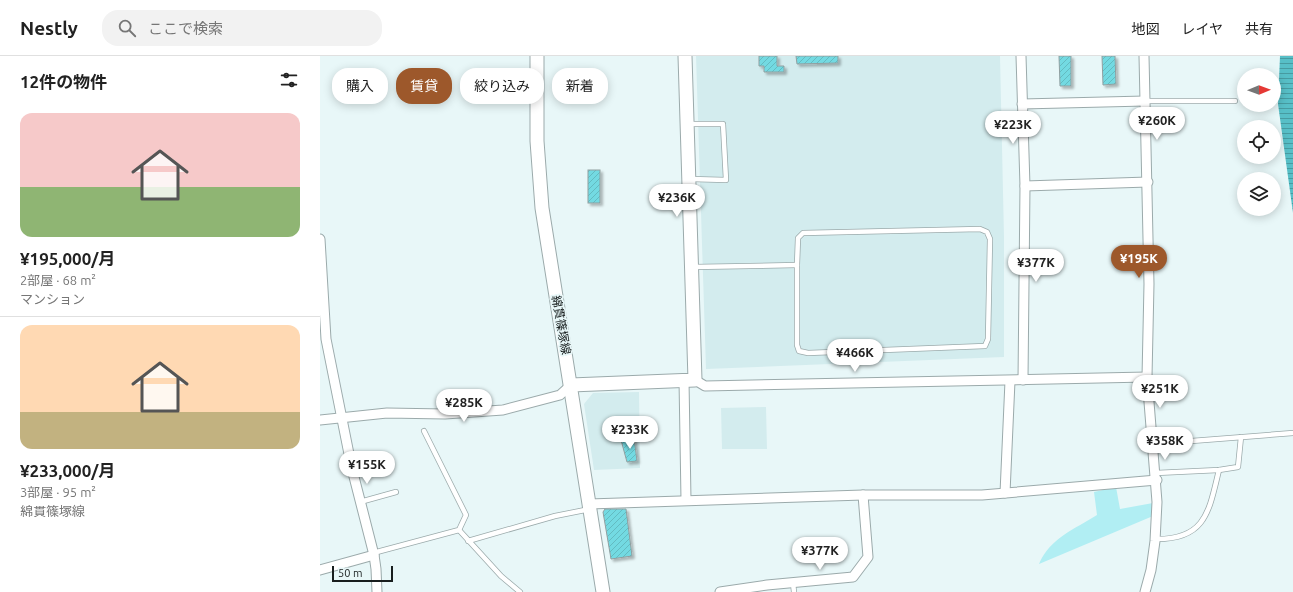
<!DOCTYPE html>
<html lang="ja">
<meta charset="utf-8">
<style>
:root{--surface:#fff;--page:#f2f2f2;--text:#222;--muted:#767676;--line:#e0e0e0;--accent:#9d582b}
body{margin:0;font-family:Ubuntu,"Noto Sans JP",sans-serif;background:var(--page);color:var(--text);height:100vh;display:flex;flex-direction:column;font-size:15px;white-space:nowrap}
*{box-sizing:border-box;margin:0}
p{font-size:13px;color:var(--muted)}
.icon{flex:none;width:22px;height:22px;fill:none;stroke:currentColor;stroke-width:2;stroke-linecap:round;stroke-linejoin:round}
.map{position:relative;flex:1;overflow:hidden}
.details{display:flex;flex-direction:column;background:var(--surface);width:320px}
.details>*{flex:none}
.top-card{position:absolute;left:12px;top:12px;width:380px;height:36px;display:flex;gap:8px}
.needle{width:26px;rotate:89deg}
.controls{position:absolute;left:917px;top:12px;display:grid;gap:8px}
.controls a{display:grid;place-items:center;width:44px;height:44px;border-radius:50%;background:var(--surface);box-shadow:0 2px 10px #0003;font-size:20px}
.scale{position:absolute;left:12px;bottom:10px;width:61px;box-sizing:border-box;padding-left:4px;border:2px solid #181e1e;border-top:0;font-size:11px;line-height:14px;white-space:nowrap;color:#181e1e;-webkit-text-stroke:3px #e8f7f8;paint-order:stroke}
.price{position:absolute;translate:-50% -34px;padding:0 9px;border-radius:14px;background:#fff;color:#222;font-size:13px;line-height:26px;filter:drop-shadow(0 1px 2px #0008)}
.price::after{content:'';position:absolute;left:50%;top:24px;width:12px;height:9px;margin-left:-6px;background:inherit;clip-path:polygon(0 0,100% 0,50% 100%)}
.price.active{background:var(--accent);color:#fff}
ul{padding:0;list-style:none}
li{display:grid;align-content:center;gap:8px;height:212px;padding:0 20px}
li+li{border-top:1px solid var(--line)}
li span{display:grid;place-items:center;height:124px;border-radius:12px;color:#555}
li>.icon{margin-inline-start:auto}
span .icon{width:72px;height:72px;fill:#fffc;stroke-width:1}
li b{font-size:17px}
h2{display:flex;justify-content:space-between;align-items:center;height:48px;padding:0 20px;font-size:17px}
.chip{padding:0 14px;border-radius:16px;background:var(--surface);box-shadow:0 2px 10px #0003;font-size:14px;line-height:36px}
.chip.active{background:var(--accent);color:#fff}
header{display:flex;align-items:center;gap:24px;box-sizing:border-box;height:56px;padding:0 20px;background:var(--surface);border-bottom:1px solid var(--line)}
header strong{font-size:19px}
nav{display:flex;gap:22px;margin-inline-start:auto;font-size:14px}
.search{width:280px;height:36px;background:var(--page);display:flex;align-items:center;gap:10px;box-sizing:border-box;padding:0 14px;border-radius:16px;color:var(--muted);font-size:15px}
main{display:flex;flex:1;min-height:0}
.map>svg:first-child{display:block}
.built{fill:#d3ecee}
.green{fill:#b1eef3}
.water{fill:url(#water-rules)}
.building{fill:url(#building-hatch);stroke:#919fa0;filter:url(#shadow)}
.lines{fill:none;stroke-linecap:round;stroke-linejoin:round}
.lane-casing{stroke:#9baaab;stroke-width:6}
.street-casing{stroke:#9baaab;stroke-width:11}
.secondary-casing{stroke:#9baaab;stroke-width:15}
.lane{stroke:#fff;stroke-width:4.5}
.street{stroke:#fff;stroke-width:9}
.secondary{stroke:#fff;stroke-width:13}
.labels{text-anchor:middle;stroke-width:3.5;stroke-linejoin:round;paint-order:stroke}
.street-label{font-size:12px;fill:#181e1e;stroke:#e8f7f8}
</style>
<header>
<strong>Nestly</strong>
<div class="search"><svg class="icon" aria-label="search" viewBox="0 0 24 24"><circle cx="10" cy="10" r="6"/><path d="M15 15l6 6"/></svg>ここで検索</div>
<nav><a>地図</a><a>レイヤ</a><a>共有</a></nav>
</header>
<main>
<section class="details">
<h2>12件の物件<svg class="icon" aria-label="filters" viewBox="0 0 24 24"><path d="M4 7h16M4 17h16"/><circle cx="9" cy="7" r="2"/><circle cx="15" cy="17" r="2"/></svg></h2>
<ul>
<li><span style="background:linear-gradient(#f6c9c9 60%,#8fb573 0)"><svg class="icon" aria-label="home" viewBox="0 0 24 24"><path d="M3 11l9-7 9 7M6 9v11h12V9"/></svg></span><div><b>¥195,000/月</b><p>2部屋 · 68 m²</p><p>マンション</p></div></li>
<li><span style="background:linear-gradient(#ffd9b3 70%,#c2b280 0)"><svg class="icon" aria-label="home" viewBox="0 0 24 24"><path d="M3 11l9-7 9 7M6 9v11h12V9"/></svg></span><div><b>¥233,000/月</b><p>3部屋 · 95 m²</p><p>綿貫篠塚線</p></div></li>
</ul>
</section>
<div class="map">
<svg width="973" height="536" viewBox="0 0 973 536">
<defs>
<pattern id="water-rules" width="6" height="5" patternUnits="userSpaceOnUse"><rect width="6" height="5" fill="#57bfc7"/><path d="M0 2.5h6" fill="none" stroke="#479ba1"/></pattern>
<pattern id="building-hatch" width="6" height="6" patternUnits="userSpaceOnUse"><rect width="6" height="6" fill="#73dae2"/><path d="M-1 1l2-2M0 6l6-6M5 7l2-2" fill="none" stroke="#63bbc1"/></pattern>
<filter id="shadow"><feDropShadow dx="2.5" dy="2.5" stdDeviation="1" flood-color="#0004"/></filter>
</defs>
<rect width="100%" height="100%" fill="#e8f7f8"/>
<g class="built">
<polygon points="376,0 680,0 684,181 684,301 386,313"/>
<polygon points="319,336 320,412 274,414 264,348 273,337"/>
<polygon points="446,351 447,393 402,393 401,352"/>
</g>
<path class="green" d="M796,431L800,453L833,447V460L719,508C730,482 755,473 777,459L774,436Z"/>
<polygon class="water" points="960,0 973,0 973,157 958,48"/>
<g class="building">
<polygon points="439,0 457,0 457,10 464,10 464,16 444,16 444,10 439,10"/>
<polygon points="476,0 518,0 518,7 477,8"/>
<polygon points="739,0 751,0 751,30 740,30"/>
<polygon points="782,0 795,0 796,28 783,29"/>
<rect x="268" y="114" width="12" height="33"/>
<polygon points="314,382 317,405 307,406 301,384"/>
<polygon points="285,453 306,453 312,500 291,503 283,456"/>
</g>
<g class="lines">
<g class="lane-casing">
<g id="lane">
<polyline points="825,45 915,45"/>
<polyline points="369,68 403,68 406,124 371,123"/>
<polygon points="660,173 667,176 670,183 668,283 665,290 488,297 479,295 477,289 477,209 478,182 483,177"/>
<polyline points="373,211 477,209"/>
<polyline points="833,388 973,377"/>
<polyline points="836,417 899,414 918,411 921,381"/>
<polyline points="40,446 76,436"/>
<polyline points="139,474 181,520 200,536"/>
<path d="M835,483C886,484 889,455 899,414"/>
<polyline points="148,485 235,460 270,453"/>
<polyline points="53,497 139,474 146,459 104,375"/>
<polyline points="473,527 474,536"/>
</g>
</g>
<g class="street-casing">
<g id="street">
<polyline points="701,0 705,130 703,324"/>
<polyline points="824,0 829,228 827,321 837,446 835,485 831,514 825,536"/>
<polyline points="702,48 825,45"/>
<polyline points="705,130 828,126"/>
<polyline points="0,183 6,283 32,413 54,499 56,513 57,536"/>
<polyline points="364,324 366,444"/>
<polyline points="375,324 385,330 827,321"/>
<polyline points="0,364 67,357 125,358 183,354 240,339 251,329"/>
<polyline points="685,437 690,325"/>
<polyline points="269,448 543,439 662,439 837,424"/>
<polyline points="0,514 54,499"/>
<polyline points="400,536 447,529 533,521 548,501 543,439"/>
</g>
</g>
<g class="secondary-casing">
<g id="secondary">
<polyline points="217,0 217,85 222,152 283,536"/>
<polyline points="251,329 375,324 365,0"/>
</g>
</g>
<use href="#lane" class="lane"/>
<use href="#street" class="street"/>
<use href="#secondary" class="secondary"/>
</g>
<g class="labels">
<g class="street-label">
<text transform="translate(241 269) rotate(80)" y="4">綿貫篠塚線</text>
</g>
</g>
</svg>
<div class="controls">
<a><svg class="needle" viewBox="-14 -14 28 28"><path d="M0-13l5 13h-10z" fill="#e53935"/><path d="M0 13l5-13h-10z" fill="#767676"/></svg></a>
<a><svg class="icon" aria-label="locate" viewBox="0 0 24 24"><circle cx="12" cy="12" r="6"/><path d="M12 2v4M12 18v4M2 12h4M18 12h4"/></svg></a>
<a><svg class="icon" aria-label="layers" viewBox="0 0 24 24"><path d="M12 4l9 5-9 5-9-5zM3 14l9 5 9-5"/></svg></a>
</div>
<div class="scale">50 m</div>
<b class="price" style="left:837px;top:85px">¥260K</b>
<b class="price" style="left:693px;top:89px">¥223K</b>
<b class="price" style="left:357px;top:162px">¥236K</b>
<b class="price active" style="left:819px;top:223px">¥195K</b>
<b class="price" style="left:716px;top:227px">¥377K</b>
<b class="price" style="left:535px;top:317px">¥466K</b>
<b class="price" style="left:840px;top:353px">¥251K</b>
<b class="price" style="left:144px;top:367px">¥285K</b>
<b class="price" style="left:310px;top:394px">¥233K</b>
<b class="price" style="left:845px;top:405px">¥358K</b>
<b class="price" style="left:47px;top:429px">¥155K</b>
<b class="price" style="left:500px;top:515px">¥377K</b>
<div class="top-card">
<a class="chip">購入</a>
<a class="chip active">賃貸</a>
<a class="chip">絞り込み</a>
<a class="chip">新着</a>
</div>
</div>
</main>
